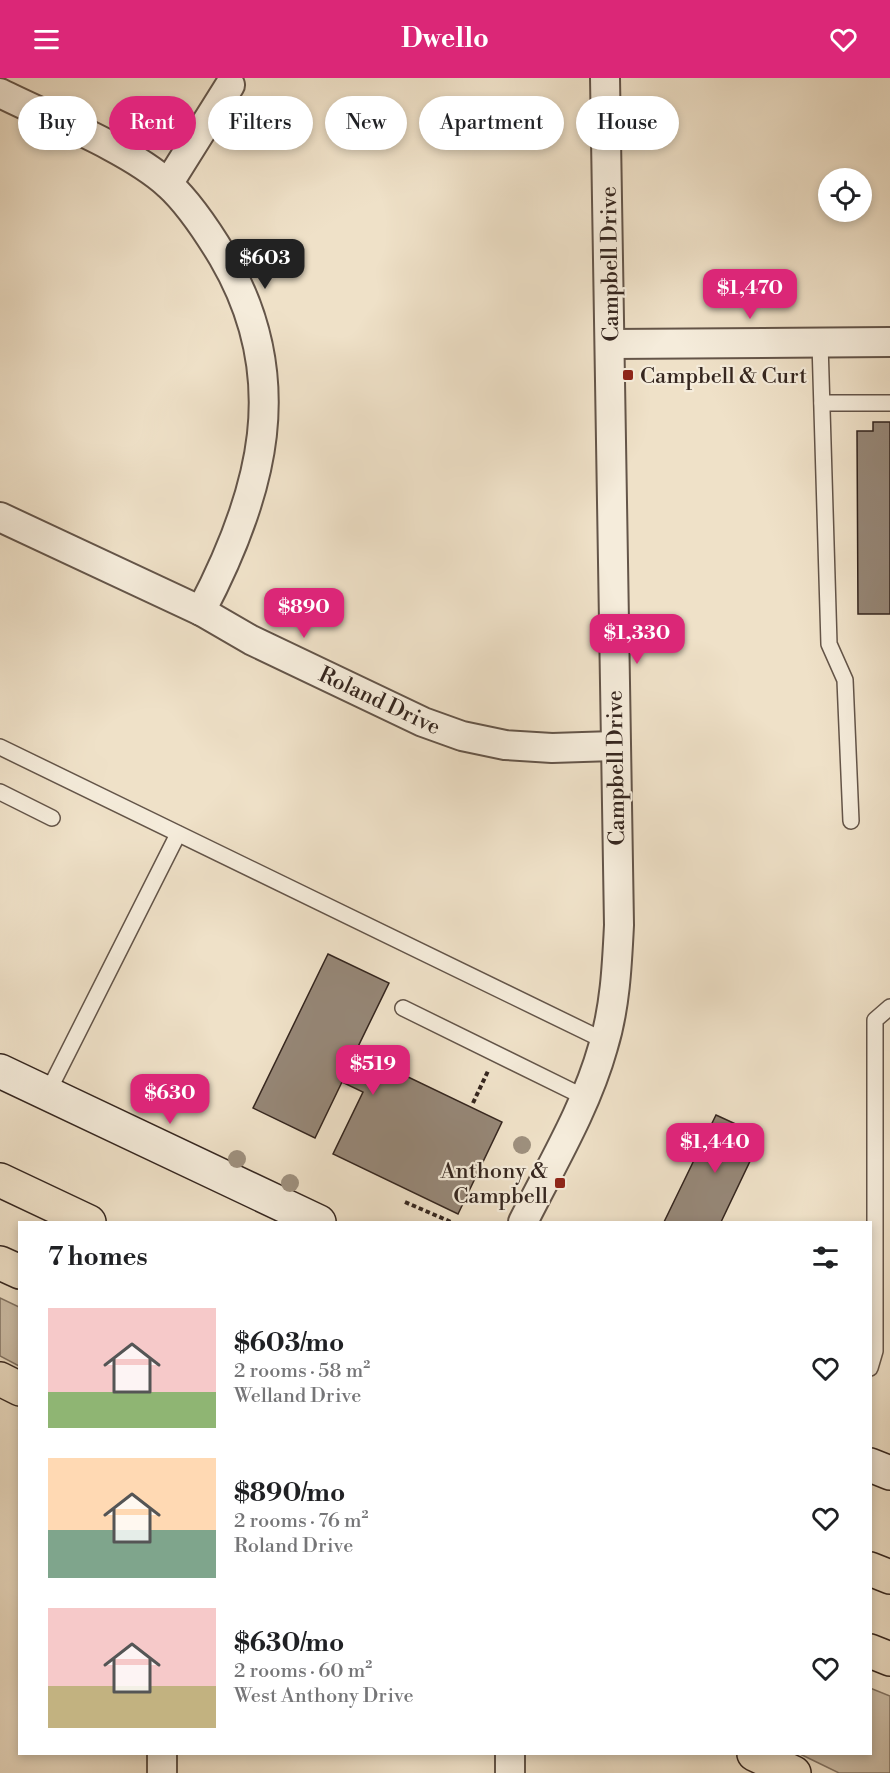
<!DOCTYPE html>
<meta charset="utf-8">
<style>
:root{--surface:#fff;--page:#f2f2f2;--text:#202124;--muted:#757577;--accent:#db2777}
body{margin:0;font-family:"Libre Bodoni",serif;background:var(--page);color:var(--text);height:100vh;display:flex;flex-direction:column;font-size:22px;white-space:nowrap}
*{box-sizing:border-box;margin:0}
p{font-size:20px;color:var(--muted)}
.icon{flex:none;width:33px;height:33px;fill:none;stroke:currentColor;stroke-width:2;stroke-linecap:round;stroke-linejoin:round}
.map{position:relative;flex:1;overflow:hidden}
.side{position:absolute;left:18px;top:1143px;width:854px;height:534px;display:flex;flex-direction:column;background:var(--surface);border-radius:0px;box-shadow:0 3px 9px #0003}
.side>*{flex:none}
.banner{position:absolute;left:18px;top:18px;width:855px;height:54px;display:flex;gap:12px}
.tools{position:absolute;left:818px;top:90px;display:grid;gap:12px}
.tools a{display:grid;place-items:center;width:54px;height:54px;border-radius:50%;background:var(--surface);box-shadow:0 3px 9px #0003;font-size:30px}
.price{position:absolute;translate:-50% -51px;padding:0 14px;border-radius:12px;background:var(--accent);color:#fff;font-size:20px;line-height:39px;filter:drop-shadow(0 2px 3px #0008)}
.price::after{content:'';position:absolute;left:50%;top:36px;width:18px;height:14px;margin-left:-9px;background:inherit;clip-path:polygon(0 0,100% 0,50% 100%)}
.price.on{background:#222;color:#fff}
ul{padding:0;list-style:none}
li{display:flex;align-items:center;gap:18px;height:150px;padding:0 30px}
li span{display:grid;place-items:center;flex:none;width:168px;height:120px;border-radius:0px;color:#555}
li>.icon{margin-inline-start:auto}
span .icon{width:72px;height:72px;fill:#fffc;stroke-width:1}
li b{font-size:26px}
h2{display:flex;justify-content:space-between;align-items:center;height:72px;padding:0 30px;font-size:26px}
.chip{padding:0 21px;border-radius:27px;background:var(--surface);box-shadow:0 3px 9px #0003;font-size:21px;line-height:54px}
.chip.on{background:var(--accent);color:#fff}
header{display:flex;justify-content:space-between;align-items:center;height:78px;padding:0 30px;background:var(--accent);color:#fff;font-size:27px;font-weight:700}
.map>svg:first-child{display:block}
.green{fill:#cfc1ab;stroke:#827465;stroke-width:1.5}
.building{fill:#968777;stroke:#35261f;stroke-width:1.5}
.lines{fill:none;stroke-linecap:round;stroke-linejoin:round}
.lane-casing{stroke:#645549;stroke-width:18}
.street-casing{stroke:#645549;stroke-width:32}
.secondary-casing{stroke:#35261f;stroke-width:36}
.primary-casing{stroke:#35261f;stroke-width:36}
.highway-casing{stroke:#35261f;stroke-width:36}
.path{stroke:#35261f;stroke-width:4;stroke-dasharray:4.5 3;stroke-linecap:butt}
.lane{stroke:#f5ecdb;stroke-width:15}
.street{stroke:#f5ecdb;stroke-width:28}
.secondary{stroke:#f5ecdb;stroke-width:33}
.primary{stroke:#efe1c8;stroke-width:33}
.highway{stroke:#efe1c8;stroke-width:33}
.tree{fill:#9e907e}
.poi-dot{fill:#8f2418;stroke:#f5ecdb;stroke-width:2}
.labels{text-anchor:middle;stroke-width:4.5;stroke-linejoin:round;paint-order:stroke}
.street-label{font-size:22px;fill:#35261f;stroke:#f5ecdb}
.poi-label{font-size:22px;fill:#35261f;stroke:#f5ecdb;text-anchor:start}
</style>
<header><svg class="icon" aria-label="menu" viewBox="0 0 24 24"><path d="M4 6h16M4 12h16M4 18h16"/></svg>Dwello<svg class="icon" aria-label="heart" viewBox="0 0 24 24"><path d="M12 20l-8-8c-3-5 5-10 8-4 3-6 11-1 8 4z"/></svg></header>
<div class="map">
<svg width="890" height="1695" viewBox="0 0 890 1695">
<rect width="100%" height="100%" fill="#efe1c8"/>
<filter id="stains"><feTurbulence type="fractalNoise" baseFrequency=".00333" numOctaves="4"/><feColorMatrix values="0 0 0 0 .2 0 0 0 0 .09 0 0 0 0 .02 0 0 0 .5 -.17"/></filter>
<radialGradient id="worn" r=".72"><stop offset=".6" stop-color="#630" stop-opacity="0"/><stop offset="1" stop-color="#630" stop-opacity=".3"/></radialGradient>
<g class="green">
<polygon points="0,1220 19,1229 19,1288 0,1278"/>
<polygon points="870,1610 890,1618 890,1695 839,1695 800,1676 870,1676"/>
</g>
<g class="building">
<polygon points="873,344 890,344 890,536 858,536 857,353 873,353"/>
<polygon points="328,876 389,905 353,979 376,990 379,985 502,1044 458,1136 333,1076 363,1014 342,1004 315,1060 253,1030"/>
<polygon points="716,1037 762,1058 721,1144 664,1144"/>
</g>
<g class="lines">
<g class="lane-casing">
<g id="lane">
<polyline points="820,265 829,566 845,602 851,743"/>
<polyline points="822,325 890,325"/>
<polyline points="0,669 605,963"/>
<polyline points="0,714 52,740"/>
<polyline points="403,930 584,1019"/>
<polyline points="47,1016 178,756"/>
<polyline points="870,1290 875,1273 875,942 890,929"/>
</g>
</g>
<g class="street-casing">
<g id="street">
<path d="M0,15C50,40 128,70 168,106C190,126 208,154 223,179C294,300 263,415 201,533"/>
<polyline points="168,106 230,7"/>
<polyline points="611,266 890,264"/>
<polyline points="0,439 201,533 251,562 423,644 462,658 505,667 552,670 614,668"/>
<path d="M523,1144C551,1088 586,1030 603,969C615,930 617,888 619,847L605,0"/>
<polyline points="162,1676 162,1695"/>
<polyline points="510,1695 510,1676"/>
</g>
</g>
<g class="secondary-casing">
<g id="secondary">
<polyline points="0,993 319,1144"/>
<polyline points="870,1387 890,1395"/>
</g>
</g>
<g class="primary-casing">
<g id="primary">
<polyline points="0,1301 20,1311"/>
<polyline points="754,1676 794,1695"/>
</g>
</g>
<g class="highway-casing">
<g id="highway">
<polyline points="0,1102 89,1144"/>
<polyline points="0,1185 20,1194"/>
<polyline points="870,1491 890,1499"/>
<polyline points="870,1573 890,1581"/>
</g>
</g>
<g class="path">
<polyline points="473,1025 488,993"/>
<polyline points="405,1124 451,1144"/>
</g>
<use href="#lane" class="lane"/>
<use href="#street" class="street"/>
<use href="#secondary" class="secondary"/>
<use href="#primary" class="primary"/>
<use href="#highway" class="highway"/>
</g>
<g class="tree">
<circle cx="522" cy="1067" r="9"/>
<circle cx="237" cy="1081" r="9"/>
<circle cx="290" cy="1105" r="9"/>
</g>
<g class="poi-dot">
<rect x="622" y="291" width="12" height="12" rx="3"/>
<rect x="554" y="1099" width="12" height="12" rx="3"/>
</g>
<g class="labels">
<g class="street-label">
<text transform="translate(609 186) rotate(-91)" y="8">Campbell Drive</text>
<text transform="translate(380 622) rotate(25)" y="8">Roland Drive</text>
<text transform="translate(615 690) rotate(-91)" y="8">Campbell Drive</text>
</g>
<g class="poi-label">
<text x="640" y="305">Campbell &amp; Curt</text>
<text x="548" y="1100" text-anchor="end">Anthony &amp;<tspan x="548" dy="25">Campbell</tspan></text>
</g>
</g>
<rect width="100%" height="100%" filter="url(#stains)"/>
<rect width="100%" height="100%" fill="url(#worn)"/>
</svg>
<div class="tools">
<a><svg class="icon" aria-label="locate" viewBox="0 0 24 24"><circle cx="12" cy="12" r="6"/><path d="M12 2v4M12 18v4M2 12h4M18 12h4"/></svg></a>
</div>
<b class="price on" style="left:265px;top:212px">$603</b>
<b class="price" style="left:750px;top:242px">$1,470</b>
<b class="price" style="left:304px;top:561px">$890</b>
<b class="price" style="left:637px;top:587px">$1,330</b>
<b class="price" style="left:373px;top:1018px">$519</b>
<b class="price" style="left:170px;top:1047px">$630</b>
<b class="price" style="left:715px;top:1096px">$1,440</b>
<div class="banner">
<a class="chip">Buy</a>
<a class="chip on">Rent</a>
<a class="chip">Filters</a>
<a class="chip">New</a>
<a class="chip">Apartment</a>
<a class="chip">House</a>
</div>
<section class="side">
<h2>7 homes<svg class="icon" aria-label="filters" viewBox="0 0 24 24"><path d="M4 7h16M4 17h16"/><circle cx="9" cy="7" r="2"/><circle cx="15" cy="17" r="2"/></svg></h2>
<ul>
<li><span style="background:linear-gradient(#f6c9c9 70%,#8fb573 0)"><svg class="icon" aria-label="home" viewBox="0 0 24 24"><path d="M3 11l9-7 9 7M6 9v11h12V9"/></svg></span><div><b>$603/mo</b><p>2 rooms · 58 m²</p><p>Welland Drive</p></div><svg class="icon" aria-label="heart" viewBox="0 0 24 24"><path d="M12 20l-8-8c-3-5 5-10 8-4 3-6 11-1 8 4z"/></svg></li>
<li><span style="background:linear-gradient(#ffd9b3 60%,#7fa58c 0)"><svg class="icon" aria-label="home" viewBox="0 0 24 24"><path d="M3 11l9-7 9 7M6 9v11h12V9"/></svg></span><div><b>$890/mo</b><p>2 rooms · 76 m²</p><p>Roland Drive</p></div><svg class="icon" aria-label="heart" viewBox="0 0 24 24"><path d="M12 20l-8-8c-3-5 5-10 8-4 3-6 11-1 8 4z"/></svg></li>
<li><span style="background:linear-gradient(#f6c9c9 65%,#c2b280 0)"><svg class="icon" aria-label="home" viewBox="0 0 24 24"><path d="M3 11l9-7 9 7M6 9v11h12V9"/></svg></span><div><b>$630/mo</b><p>2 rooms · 60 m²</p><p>West Anthony Drive</p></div><svg class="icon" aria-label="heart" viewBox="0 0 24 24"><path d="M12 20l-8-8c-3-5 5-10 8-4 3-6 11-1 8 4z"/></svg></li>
</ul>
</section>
</div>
